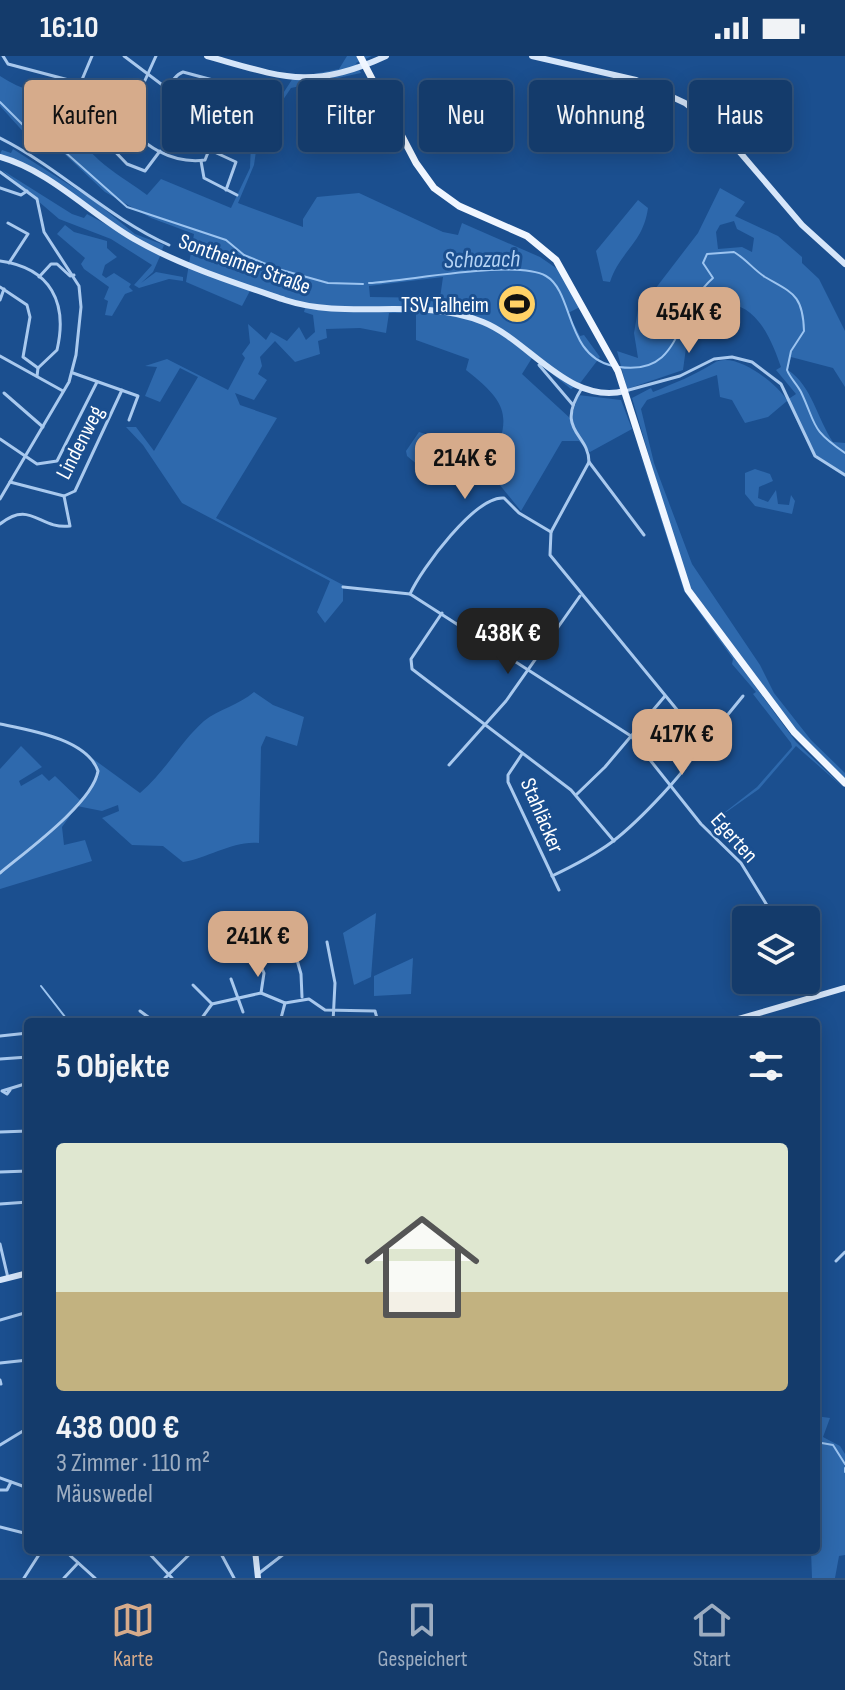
<!DOCTYPE html>
<html lang="de">
<meta charset="utf-8">
<style>
:root{--surface:#143b6b;--page:#1d4271;--text:#f1f3f6;--muted:#9dadc1;--line:#33557e;--accent:#d6ab8b}
body{margin:0;font-family:"Sofia Sans Condensed",sans-serif;background:var(--page);color:var(--text);height:100vh;display:flex;flex-direction:column;font-size:30px;white-space:nowrap}
*{box-sizing:border-box;margin:0}
p{font-size:26px;color:var(--muted)}
.icon{flex:none;width:44px;height:44px;fill:none;stroke:currentColor;stroke-width:2;stroke-linecap:round;stroke-linejoin:round}
.map{position:relative;flex:1;overflow:hidden}
.details{position:absolute;left:24px;top:962px;width:796px;height:536px;display:flex;flex-direction:column;background:var(--surface);border-radius:8px;box-shadow:0 4px 20px #0003,0 0 0 2px var(--line)}
.details>*{flex:none}
.top-card{position:absolute;left:24px;top:24px;width:798px;height:72px;display:flex;gap:16px}
.controls{position:absolute;left:732px;top:850px;display:grid;gap:16px}
.controls a{display:grid;place-items:center;width:88px;height:88px;border-radius:8px;background:var(--surface);box-shadow:0 4px 20px #0003,0 0 0 2px var(--line);font-size:40px}
.price{position:absolute;translate:-50% -68px;padding:0 18px;border-radius:16px;background:var(--accent);color:#111;font-size:26px;line-height:52px;filter:drop-shadow(0 2px 4px #0008)}
.price::after{content:'';position:absolute;left:50%;top:48px;width:24px;height:18px;margin-left:-12px;background:inherit;clip-path:polygon(0 0,100% 0,50% 100%)}
.price.active{background:#222;color:#fff}
ul{padding:0;list-style:none}
li{display:grid;align-content:center;gap:16px;height:424px;padding:0 32px}
li span{display:grid;place-items:center;height:248px;border-radius:8px;color:#555}
li>.icon{margin-inline-start:auto}
span .icon{width:144px;height:144px;fill:#fffc;stroke-width:1}
li b{font-size:34px}
h2{display:flex;justify-content:space-between;align-items:center;height:96px;padding:0 32px;font-size:34px}
.tag{padding:0 28px;border-radius:8px;background:var(--surface);box-shadow:0 4px 20px #0003,0 0 0 2px var(--line);font-size:28px;line-height:72px}
.tag.active{background:var(--accent);color:#111}
.status{display:flex;justify-content:space-between;align-items:center;height:56px;padding:0 40px;background:var(--surface);direction:ltr}
.status svg{height:22px;fill:currentColor}
.dock{display:flex;justify-content:space-around;align-items:center;height:112px;border-top:2px solid var(--line);background:var(--surface);font-size:22px;color:var(--muted)}
.dock a{display:grid;justify-items:center;gap:4px}
.dock .active{color:var(--accent)}
.map>svg:first-child{display:block}
.green{fill:#2e69ad;fill-rule:evenodd}
.lines{fill:none;stroke-linecap:round;stroke-linejoin:round}
.stream{stroke:#9cc4f0;stroke-width:2}
.street{stroke:#a9c9ee;stroke-width:3}
.secondary{stroke:#d6e6fa;stroke-width:6}
.primary{stroke:#f0f6ff;stroke-width:7}
.labels{text-anchor:middle;stroke-width:6;stroke-linejoin:round;paint-order:stroke}
.street-label{font-size:22px;fill:#fff;stroke:#1b4f8f}
.poi-label{font-size:22px;fill:#fff;stroke:#1b4f8f;text-anchor:end}
.water-label{font-size:24px;font-style:italic;fill:#b5d3f5;stroke:#1b4f8f}
</style>
<div class="status"><b>16:10</b><svg viewBox="0 0 49 12"><path d="M0 12V9h3v3zM5 12V6h3v6zM10 12V3h3v9zM15 12V0h3v12zM26 1h20v11H26zM47 4h2v5h-2z"/></svg></div>
<div class="map">
<svg width="845" height="1522" viewBox="0 0 845 1522">
<rect width="100%" height="100%" fill="#1b4f8f"/>
<g class="green">
<path d="M347,0H372L356,7L361,17L291,32L258,81L254,109L238,147L303,171V163L317,141L359,137L443,176L458,179L462,167L540,201L559,214L580,251L568,257L580,280L584,279L600,301L581,326L571,333L532,302L522,318L571,363L578,339L621,344L632,373L590,396L579,385H562L521,455L467,389L436,424L407,400L406,395L419,376L463,390L469,381L491,408C512,360 508,347 466,314L469,303L416,284V257H389L386,277L360,272L326,273L327,282L318,285L320,298L295,306L275,285L260,301L262,310L258,318L267,324L254,344L235,337L240,349L277,362L216,462L343,529V545L325,567L317,556L330,525L182,447L143,389L126,371H136L154,395L198,321L180,312L160,346L145,340L157,311L145,310L167,303L228,334L245,302L242,298L250,287L248,268L266,284L271,276L287,285L299,271L306,284L315,276L313,259L304,256L305,252L251,233L242,250L186,226L194,178L151,162L105,136L58,92L28,81L0,50V20C22,35 43,37 66,49L65,56L77,68C79,99 125,122 147,139L161,123L231,152L250,112L251,87L293,22L339,13ZM443,221L440,242L370,241L369,230Z"/>
<polygon points="13,93 93,144 135,178 164,189 162,194 137,183 63,132 0,98 2,94 11,97"/>
<polygon points="2,114 72,158 84,162 87,158 161,198 153,216 141,227 156,216 183,221 183,225 169,223 139,232 134,229 152,209 111,183 59,163"/>
<path d="M720,132L745,146L735,160L778,180L802,201V207L819,223L845,275V331L833,312L791,301L788,314C812,330 817,362 833,386L845,387V421L814,400L787,345L768,361L745,367L732,344L720,341L717,319L647,344L641,353L654,407L692,508L760,609L774,637L811,684L845,717V724L807,688L686,526L632,342L651,332L653,336C675,327 695,319 714,307C735,294 777,328 787,344L796,338L776,314L781,311C772,285 757,246 723,248C713,249 709,254 698,252L688,267L697,271L686,292L683,314L627,333L617,295L638,302L634,277L639,248L652,237L698,177ZM734,165L737,173L754,182L752,196L742,191L718,193L716,176L720,169Z"/>
<path d="M638,144L648,152C643,188 620,195 610,226L603,225L596,195Z"/>
<polygon points="65,169 74,176 107,185 107,192 117,201 105,209 102,219 106,222 114,217 131,228 129,231 133,235 125,238 112,260 105,259 108,245 104,243 109,231 84,213 81,208 85,202 57,178"/>
<polygon points="634,379 686,536 796,686 845,733 796,690 759,733 715,764 757,731 792,691 791,687 753,638 756,636 732,608 733,603 684,535"/>
<polygon points="755,413 770,418 773,425 759,431 758,442 768,446 776,434 778,448 789,449 791,439 795,445 792,458 755,450 745,438 745,417"/>
<path d="M254,636L273,649L304,661L297,690L266,680L261,691L259,787C234,784 208,802 183,806L163,790L132,789L102,762L119,755L118,749L102,755L77,750L62,771L64,789L85,784L92,805L0,833V713L21,690L42,711L19,725L21,730L42,718L49,725L55,720L81,745L99,720L98,710L85,697L140,737C166,715 181,685 204,665C219,653 239,649 254,636Z"/>
<polygon points="376,857 371,921 354,929 343,877"/>
<polygon points="413,902 411,938 374,940 374,920"/>
<polygon points="816,1360 830,1362 823,1381 840,1390 845,1398 845,1499 839,1500 835,1522 812,1522 811,1494 816,1494"/>
</g>
<g class="lines">
<g class="stream">
<polyline points="0,46 26,72 56,88 127,151 226,184 244,199 278,213 328,227 363,228"/>
<path d="M369,227C409,225 515,203 546,220C574,236 565,300 613,310"/>
<path d="M619,311C684,320 673,257 713,222L703,207L707,198L734,196C746,203 754,214 765,221C792,237 803,238 804,275L791,295L787,314C790,322 797,328 801,336C817,370 810,373 845,397"/>
<polyline points="41,930 69,966"/>
<polyline points="816,1386 833,1389 845,1408"/>
<polyline points="845,1412 845,1416"/>
</g>
<g class="street">
<polyline points="3,0 8,8 80,27 128,62"/>
<polyline points="124,0 169,34 221,55"/>
<path d="M156,0L128,62C138,91 175,108 205,104L222,61L221,55"/>
<polyline points="81,26 92,0"/>
<path d="M196,43L184,71L163,64C160,51 169,21 183,16L276,41"/>
<polyline points="115,53 100,80 127,108 145,115 160,95"/>
<polyline points="221,55 229,50 236,29"/>
<polyline points="221,68 241,72 264,36"/>
<path d="M0,82C60,112 108,162 169,189"/>
<polyline points="210,94 236,106 226,134"/>
<polyline points="201,105 204,122 237,139"/>
<polyline points="0,116 37,143 44,176 79,230 81,251 76,299 69,326 0,443"/>
<polyline points="0,132 21,139 27,135"/>
<polyline points="8,167 28,178 9,207"/>
<path d="M0,205C51,212 68,247 57,294L38,312L37,320"/>
<polyline points="39,221 51,208 57,208 70,220 74,219"/>
<polyline points="0,231 27,249 30,261 23,301 38,312"/>
<polyline points="0,244 4,233"/>
<polyline points="0,300 63,335"/>
<polyline points="539,309 573,349"/>
<polyline points="73,317 138,340 129,364"/>
<path d="M582,332C554,375 589,377 589,406L644,479"/>
<polyline points="625,335 680,320 714,303 732,301 752,306 781,328 815,400 845,419"/>
<polyline points="4,337 43,371"/>
<polyline points="0,383 37,408 57,405 97,326"/>
<polyline points="10,426 64,440 75,435 122,334"/>
<path d="M0,468C31,443 39,474 70,470L64,440"/>
<polyline points="343,531 410,538 631,680 701,768 741,807 776,864"/>
<path d="M410,538C421,513 476,439 504,442L519,457L551,476"/>
<polyline points="442,557 411,603 412,613 571,734 614,785"/>
<path d="M0,668C29,674 87,683 98,715C93,747 25,796 0,817"/>
<polyline points="701,683 712,678 743,640"/>
<polyline points="522,698 508,719 508,726 559,834"/>
<polyline points="449,709 506,645 580,540"/>
<polyline points="577,738 605,711 665,640"/>
<path d="M552,820C573,810 593,800 612,786C633,770 697,708 701,683L550,499L551,476L589,406"/>
<polyline points="327,886 335,927 333,966"/>
<polyline points="295,897 301,918 302,941"/>
<polyline points="260,908 264,917 261,937"/>
<polyline points="806,913 817,939"/>
<polyline points="231,923 243,956"/>
<polyline points="193,929 212,948"/>
<polyline points="140,955 155,966"/>
<polyline points="199,966 212,948 261,937 285,947 309,943 325,954 375,955 378,966"/>
<polyline points="280,966 285,947"/>
<polyline points="0,980 28,977"/>
<polyline points="0,1003 28,1001"/>
<polyline points="10,1034 7,1038 2,1035 28,1027"/>
<polyline points="0,1076 28,1075"/>
<polyline points="0,1116 28,1115"/>
<polyline points="0,1148 28,1146"/>
<polyline points="24,1187 28,1186"/>
<polyline points="0,1188 8,1222"/>
<polyline points="836,1205 845,1196"/>
<polyline points="0,1264 28,1256"/>
<polyline points="0,1307 28,1304"/>
<polyline points="0,1324 1,1328"/>
<polyline points="0,1389 28,1372"/>
<polyline points="0,1422 28,1432"/>
<polyline points="0,1434 7,1434 11,1426"/>
<polyline points="0,1471 28,1478"/>
<polyline points="64,1494 95,1522"/>
<polyline points="146,1494 172,1522"/>
<polyline points="219,1494 234,1522"/>
<polyline points="258,1518 289,1494"/>
<polyline points="24,1522 42,1494"/>
<polyline points="64,1522 78,1507"/>
<polyline points="165,1522 194,1494"/>
</g>
<g class="secondary">
<path d="M207,0C282,21 311,35 386,0"/>
<polyline points="532,0 636,24 685,47 726,80 802,169 845,208"/>
<path d="M0,101C50,115 89,157 134,183C179,209 235,227 285,244C349,265 419,240 483,266C530,285 568,349 625,335"/>
<polyline points="728,966 845,932"/>
<polyline points="0,1224 28,1217"/>
<polyline points="255,1494 258,1522"/>
</g>
<polyline class="primary" points="360,0 416,107 434,132 459,150 527,180 556,204 618,315 688,534 794,676 845,727"/>
</g>
<defs>
<g id="stadium-disc" transform="scale(2)"><circle r="9.5" fill="#ffd166" stroke="#1b4f8f"/><path d="M0-5a6.5 5 0 1 0 0 10a6.5 5 0 1 0 0-10ZM-3.5-1.8h7v3.6h-7Z" fill="#111"/></g>
</defs>
<g fill-rule="evenodd">
<use href="#stadium-disc" x="517" y="248"/>
</g>
<g class="labels">
<g class="street-label">
<text transform="translate(245 207) rotate(20)" y="8">Sontheimer Straße</text>
<text transform="translate(79 386) rotate(-63)" y="8">Lindenweg</text>
<text transform="translate(543 759) rotate(67)" y="8">Stahläcker</text>
<text transform="translate(735 781) rotate(48)" y="8">Egerten</text>
</g>
<g class="poi-label">
<text x="489" y="256">TSV Talheim</text>
</g>
<g class="water-label">
<text transform="translate(482 203) rotate(-1)" y="8">Schozach</text>
</g>
</g>
</svg>
<div class="controls">
<a><svg class="icon" aria-label="layers" viewBox="0 0 24 24"><path d="M12 4l9 5-9 5-9-5zM3 14l9 5 9-5"/></svg></a>
</div>
<b class="price" style="left:689px;top:299px">454K €</b>
<b class="price" style="left:465px;top:445px">214K €</b>
<b class="price active" style="left:508px;top:620px">438K €</b>
<b class="price" style="left:682px;top:721px">417K €</b>
<b class="price" style="left:258px;top:923px">241K €</b>
<div class="top-card">
<a class="tag active">Kaufen</a>
<a class="tag">Mieten</a>
<a class="tag">Filter</a>
<a class="tag">Neu</a>
<a class="tag">Wohnung</a>
<a class="tag">Haus</a>
</div>
<section class="details">
<h2>5 Objekte<svg class="icon" aria-label="filters" viewBox="0 0 24 24"><path d="M4 7h16M4 17h16"/><circle cx="9" cy="7" r="2"/><circle cx="15" cy="17" r="2"/></svg></h2>
<ul>
<li><span style="background:linear-gradient(#dfe7d0 60%,#c2b280 0)"><svg class="icon" aria-label="home" viewBox="0 0 24 24"><path d="M3 11l9-7 9 7M6 9v11h12V9"/></svg></span><div><b>438 000 €</b><p>3 Zimmer · 110 m²</p><p>Mäuswedel</p></div></li>
</ul>
</section>
</div>
<nav class="dock">
<a class="active"><svg class="icon" aria-label="map" viewBox="0 0 24 24"><path d="M3 6l6-2 6 2 6-2v14l-6 2-6-2-6 2zM9 4v14M15 6v14"/></svg>Karte</a>
<a><svg class="icon" aria-label="saved" viewBox="0 0 24 24"><path d="M7 4h10v16l-5-4-5 4z"/></svg>Gespeichert</a>
<a><svg class="icon" aria-label="home" viewBox="0 0 24 24"><path d="M3 11l9-7 9 7M6 9v11h12V9"/></svg>Start</a>
</nav>
